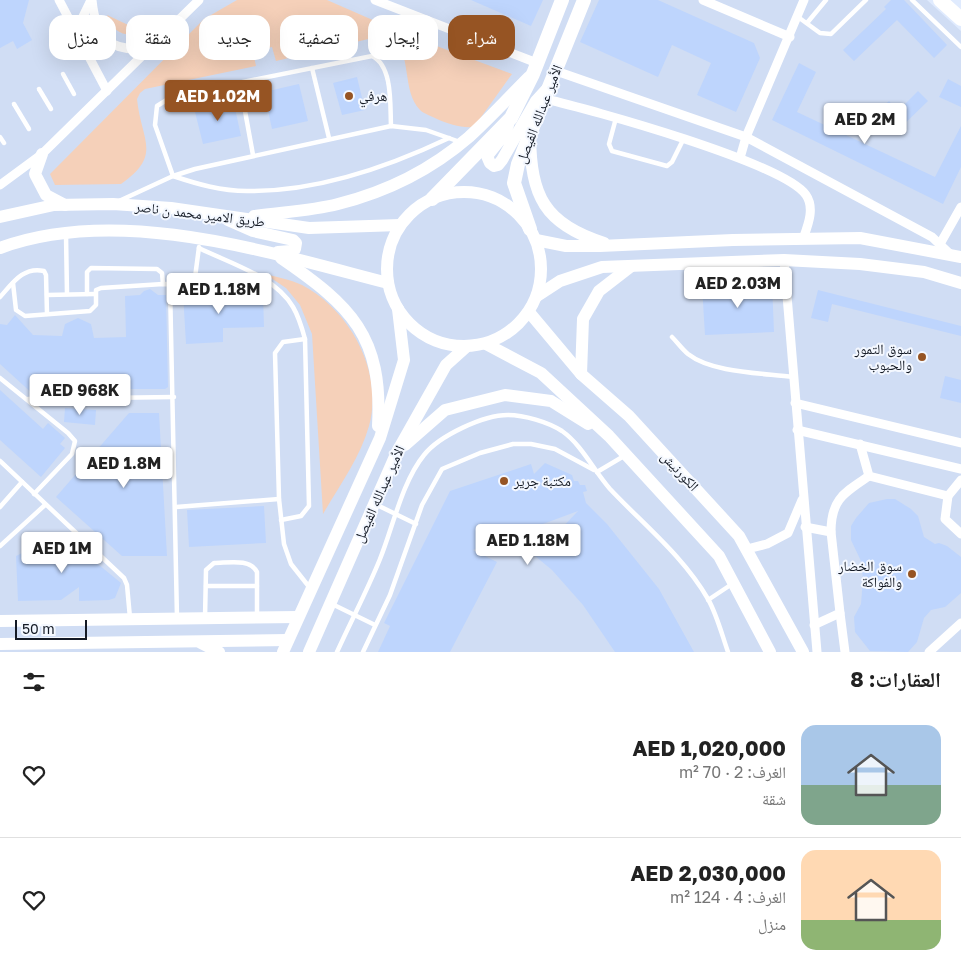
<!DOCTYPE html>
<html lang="ar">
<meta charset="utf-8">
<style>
:root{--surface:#fff;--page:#f6f6f6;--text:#222;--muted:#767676;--line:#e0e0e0;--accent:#965423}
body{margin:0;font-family:"Golos Text","Noto Naskh Arabic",sans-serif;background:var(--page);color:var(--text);direction:rtl;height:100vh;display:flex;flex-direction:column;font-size:19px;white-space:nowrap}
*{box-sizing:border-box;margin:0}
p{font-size:16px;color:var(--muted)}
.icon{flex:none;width:28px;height:28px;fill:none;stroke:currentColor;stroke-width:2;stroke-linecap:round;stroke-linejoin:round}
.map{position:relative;height:652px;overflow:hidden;direction:ltr}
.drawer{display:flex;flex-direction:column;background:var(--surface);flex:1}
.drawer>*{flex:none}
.hud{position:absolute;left:15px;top:15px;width:500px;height:45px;direction:rtl;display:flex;gap:10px}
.scale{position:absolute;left:15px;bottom:12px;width:72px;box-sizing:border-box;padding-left:5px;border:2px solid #141a25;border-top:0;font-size:14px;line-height:18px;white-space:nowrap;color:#141a25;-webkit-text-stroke:4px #f4f8ff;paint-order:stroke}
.price{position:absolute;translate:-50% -42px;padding:0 11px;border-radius:5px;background:#fff;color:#222;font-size:16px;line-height:32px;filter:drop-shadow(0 1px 2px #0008)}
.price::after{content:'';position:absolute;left:50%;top:30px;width:15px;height:11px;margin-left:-8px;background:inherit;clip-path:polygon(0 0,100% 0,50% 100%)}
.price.active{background:var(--accent);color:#fff}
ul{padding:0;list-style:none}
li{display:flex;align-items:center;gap:15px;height:125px;padding:0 20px}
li+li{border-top:1px solid var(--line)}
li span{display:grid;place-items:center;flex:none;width:140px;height:100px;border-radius:15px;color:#555}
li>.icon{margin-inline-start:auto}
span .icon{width:60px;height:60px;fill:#fffc;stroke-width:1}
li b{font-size:21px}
h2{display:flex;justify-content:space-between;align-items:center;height:60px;padding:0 20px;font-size:21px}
.tag{padding:0 18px;border-radius:15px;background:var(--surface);box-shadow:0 5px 20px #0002;font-size:18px;line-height:45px}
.tag.active{background:var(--accent);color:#fff}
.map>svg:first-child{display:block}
.built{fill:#d0ddf4}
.green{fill:#f5d0b9}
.building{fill:#bed5fd}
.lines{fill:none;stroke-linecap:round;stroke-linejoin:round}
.lane{stroke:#fff;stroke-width:4.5}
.street{stroke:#fff;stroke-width:9}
.secondary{stroke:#fff;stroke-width:12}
.primary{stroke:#fff;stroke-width:14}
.poi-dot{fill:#965423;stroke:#f4f8ff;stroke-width:2}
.labels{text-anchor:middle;stroke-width:4;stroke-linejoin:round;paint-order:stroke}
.poi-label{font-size:14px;fill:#141a25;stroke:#f4f8ff;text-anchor:start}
.street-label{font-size:14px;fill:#141a25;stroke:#f4f8ff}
</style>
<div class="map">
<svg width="961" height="652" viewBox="0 0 961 652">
<rect width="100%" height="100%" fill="#e0ebfe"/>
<polygon class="built" points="0,0 927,0 961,31 961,652 0,652"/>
<g class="green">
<path d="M237,0H327L407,35L512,74L474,127C460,128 449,124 437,119C432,116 424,114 420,110C401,90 413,53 391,36H381L276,61L272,47L253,52L256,66L145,89L140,93L137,99C141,140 163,155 121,184L55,185L50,174L204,19Z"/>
<path d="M107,15L143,32C127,39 111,32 107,15Z"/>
<path d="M265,274C277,277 291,280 302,285C350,310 384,372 369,426C360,458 339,486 323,514L312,334L300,305L286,288Z"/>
</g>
<g class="building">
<polygon points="0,0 29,0 23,23 32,40 17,49 13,41 0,48"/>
<polygon points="471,0 543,0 531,26"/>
<polygon points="599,0 658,0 754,43 760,58 736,112 697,95 711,63 672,45 658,77 580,42"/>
<polygon points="891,0 904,0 947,45 934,58 897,20 854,61 843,50 886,9 884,7"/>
<polygon points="799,63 816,72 797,112 935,177 961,126 961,167 943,204 772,120"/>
<polygon points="357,77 365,110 342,115 333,83"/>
<polygon points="948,79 961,86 961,107 939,97"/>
<polygon points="299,84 308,121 272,129 264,92"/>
<polygon points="918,91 928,101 898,130 879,110 889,101 898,111"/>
<polygon points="233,99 241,136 203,144 194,108"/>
<polygon points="772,283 774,332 705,335 702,286"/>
<polygon points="150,289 158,295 166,295 168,387 165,389 106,389 96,394 71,394 62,390 34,395 0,364 0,324 7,325 15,315 33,335 62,336 65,324 78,318 91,324 94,338 126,337 125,296 140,295 144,291"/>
<polygon points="818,290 961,326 961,336 832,304 828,322 811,318"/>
<polygon points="221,292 221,297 263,295 264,327 223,328 223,342 186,344 183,293"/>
<polygon points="945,376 961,380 961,403 940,398"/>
<polygon points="0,390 43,429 48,423 65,438 60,444 65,448 41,477 0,440"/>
<polygon points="65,408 96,410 95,425 64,422"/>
<polygon points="129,413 159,413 167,556 122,556 56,497"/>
<polygon points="545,463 572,475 574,481 578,481 580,485 585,485 587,491 583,492 586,503 607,524 659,589 694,652 615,652 583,605 552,570 535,556 578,511 473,550 497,562 450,652 378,652 390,626 384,623 450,491 531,464 534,474"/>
<polygon points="887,499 895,499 911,509 918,516 924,537 935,544 939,543 947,546 961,557 961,593 945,607 931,610 924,618 917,642 908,652 870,651 855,632 854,617 861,604 863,579 861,561 851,540 851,526 856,518 869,503"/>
<polygon points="264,506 266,543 189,547 187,510"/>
<polygon points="61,534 121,583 115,598 109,600 79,601 79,587 61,600 18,601 16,556"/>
</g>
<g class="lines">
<g class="lane">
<polyline points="912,0 961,47"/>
<polyline points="798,17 820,33 831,34 866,0"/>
<polyline points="807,23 826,0"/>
<polyline points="312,68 329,138"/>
<polyline points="63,74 74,94"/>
<polyline points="39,89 51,109"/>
<polyline points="243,100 253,155"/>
<polyline points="14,104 29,129"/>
<polyline points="616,118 609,144 612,151 667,166 672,162 683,140"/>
<path d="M391,126C390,105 393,66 372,56L173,96L157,106L155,125L173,176C197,184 221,191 247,191C316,192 388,167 449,138"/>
<polyline points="0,137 4,143"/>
<polyline points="119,201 173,176 195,169 391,126 426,130 460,142"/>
<polyline points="66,235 67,294"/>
<path d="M199,248C229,263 275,276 293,307C299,317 302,328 305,339L309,506L301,516L281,520"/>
<polyline points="13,283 16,310 25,316 90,311 96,305 96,290 101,288 163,284 245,286"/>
<polyline points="170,285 177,618"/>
<polyline points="194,285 199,247"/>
<polyline points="87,294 87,272 91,268 157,269 162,273 163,284"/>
<polyline points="47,295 95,294"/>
<path d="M0,297C12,284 23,266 44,271L46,275L47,314"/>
<path d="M672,337C677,342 682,349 688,354C712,373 763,373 793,377"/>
<polyline points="305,339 283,342 275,353 279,499 284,544 291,564 310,588"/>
<polyline points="0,378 68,433 75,441 72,454 34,494"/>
<polyline points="28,399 174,397"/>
<polyline points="0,461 124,578 127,585 130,618"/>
<polyline points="597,472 624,456"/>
<polyline points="377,505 416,524"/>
<polyline points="0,507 22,482"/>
<polyline points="176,507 279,499"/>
<polyline points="0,546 45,505"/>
<polyline points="206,586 257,586"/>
<polyline points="708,600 732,584"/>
<polyline points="332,604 375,625"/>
<path d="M205,618L206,570L214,563C228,563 250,558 257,572V616"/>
<path d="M337,652C351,621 367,591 380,559C393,527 402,482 424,455C439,436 483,415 508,415C524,415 548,422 562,431C582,445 594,471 610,489C644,525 683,556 708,599C717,615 722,635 728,652"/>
<polyline points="363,652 390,595 422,505 442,469 480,453 513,444 531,444 555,449 594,470"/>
</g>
<g class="street">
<polyline points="59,0 107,91"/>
<path d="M92,0C96,39 110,53 150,48"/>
<polyline points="375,0 537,63"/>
<polyline points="703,0 790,37"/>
<polyline points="75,33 91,0"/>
<polyline points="556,71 746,137 932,237 950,254"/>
<path d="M545,99C590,109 784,163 806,195C815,208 808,225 803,239"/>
<polyline points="740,158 746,137 804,0"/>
<polyline points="0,185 42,154 199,0"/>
<polyline points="940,244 961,207"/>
<polyline points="784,260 817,652"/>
<polyline points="795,403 961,443"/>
<polyline points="797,430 961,469"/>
<polyline points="860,444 869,476 948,496 961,480"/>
<polyline points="948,496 945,519 961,534"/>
<polyline points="805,527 831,532 840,613 814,625"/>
<path d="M831,532C831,499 844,493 869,476"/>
<polyline points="747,549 767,544 788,533 802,500"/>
<polyline points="840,613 845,652"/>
<polyline points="929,652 961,623"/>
</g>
<g class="secondary">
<polyline points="508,125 503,136 487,156 490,163 494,166 498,165 502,160 536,101 547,89"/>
<path d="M530,136C531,196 544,224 604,243"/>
<polyline points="42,154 35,174 46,195 65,205"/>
<circle cx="464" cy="269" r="77"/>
<path d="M254,216C282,212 311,211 338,204C386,192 432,169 469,137C490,118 509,97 529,77"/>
<polyline points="0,217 54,205 113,204 171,208 309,228 400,225"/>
<polyline points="228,220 253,231 293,240 296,243 295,249 291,251 278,252"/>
<polyline points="536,240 566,246 600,246 733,240 860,238 961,257"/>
<path d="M0,248C119,204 271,253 388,283"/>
<path d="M281,258C351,306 383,336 378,426"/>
<polyline points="537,296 560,281 602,267 784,260 860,264 924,272 961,283"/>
<polyline points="529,312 581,374 629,416 739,536 803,652"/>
<polyline points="486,344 541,373 609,436 719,556 770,652"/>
<polyline points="581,374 583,319 599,291 630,267"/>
<polyline points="405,445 445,410 505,395 551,401 588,424"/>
<polyline points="0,621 298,617"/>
<polyline points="201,643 219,652"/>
<polyline points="0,644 288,640"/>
<polyline points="283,652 380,438 404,360 398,309"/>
<polyline points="309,652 397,452 446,365 466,347"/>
</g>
<g class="primary">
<polyline points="940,0 961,19"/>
<polyline points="432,199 511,118 533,74 562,0"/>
<polyline points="530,229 514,183 518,164 584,0"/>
</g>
</g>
<g class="poi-dot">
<circle cx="349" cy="96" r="5"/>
<circle cx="922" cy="357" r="5"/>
<circle cx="504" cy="481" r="5"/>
<circle cx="912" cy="574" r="5"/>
</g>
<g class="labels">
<g class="poi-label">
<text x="359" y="101">هرفي</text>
<text x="912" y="354" text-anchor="end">سوق التمور<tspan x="912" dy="16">والحبوب</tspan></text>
<text x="514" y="486">مكتبة جرير</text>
<text x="902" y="571" text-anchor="end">سوق الخضار<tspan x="902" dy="16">والفواكة</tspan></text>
</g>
<g class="street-label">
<text transform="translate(539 114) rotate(-69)" y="5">الأمير عبدالله الفيصل</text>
<text transform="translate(200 214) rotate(7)" y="5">طريق الامير محمد ن ناصر</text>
<text transform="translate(680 471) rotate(47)" y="5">الكورنيش</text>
<text transform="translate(379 494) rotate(-66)" y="5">الأمير عبدالله الفيصل</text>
</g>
</g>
</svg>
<div class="scale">50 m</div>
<b class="price active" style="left:218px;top:122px">AED 1.02M</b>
<b class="price" style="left:865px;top:145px">AED 2M</b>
<b class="price" style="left:738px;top:309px">AED 2.03M</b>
<b class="price" style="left:219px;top:315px">AED 1.18M</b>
<b class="price" style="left:80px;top:416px">AED 968K</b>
<b class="price" style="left:124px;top:489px">AED 1.8M</b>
<b class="price" style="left:528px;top:566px">AED 1.18M</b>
<b class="price" style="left:62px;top:574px">AED 1M</b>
<div class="hud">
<a class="tag active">شراء</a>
<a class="tag">إيجار</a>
<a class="tag">تصفية</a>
<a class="tag">جديد</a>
<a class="tag">شقة</a>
<a class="tag">منزل</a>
</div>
</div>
<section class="drawer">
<h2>العقارات: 8<svg class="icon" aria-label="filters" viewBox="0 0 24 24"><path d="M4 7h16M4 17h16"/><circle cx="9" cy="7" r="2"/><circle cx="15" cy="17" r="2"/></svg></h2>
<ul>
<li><span style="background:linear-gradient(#a9c7e8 60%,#7fa58c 0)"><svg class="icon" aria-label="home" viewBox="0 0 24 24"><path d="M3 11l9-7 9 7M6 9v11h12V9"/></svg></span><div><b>AED 1,020,000</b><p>الغرف: 2 · 70 m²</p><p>شقة</p></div><svg class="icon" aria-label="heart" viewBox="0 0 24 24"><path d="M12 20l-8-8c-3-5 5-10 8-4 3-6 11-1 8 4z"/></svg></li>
<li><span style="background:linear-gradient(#ffd9b3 70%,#8fb573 0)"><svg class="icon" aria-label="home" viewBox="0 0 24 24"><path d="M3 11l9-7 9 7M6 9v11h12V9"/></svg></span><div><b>AED 2,030,000</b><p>الغرف: 4 · 124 m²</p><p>منزل</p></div><svg class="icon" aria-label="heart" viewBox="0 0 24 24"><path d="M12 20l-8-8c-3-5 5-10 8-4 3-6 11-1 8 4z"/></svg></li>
</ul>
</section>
